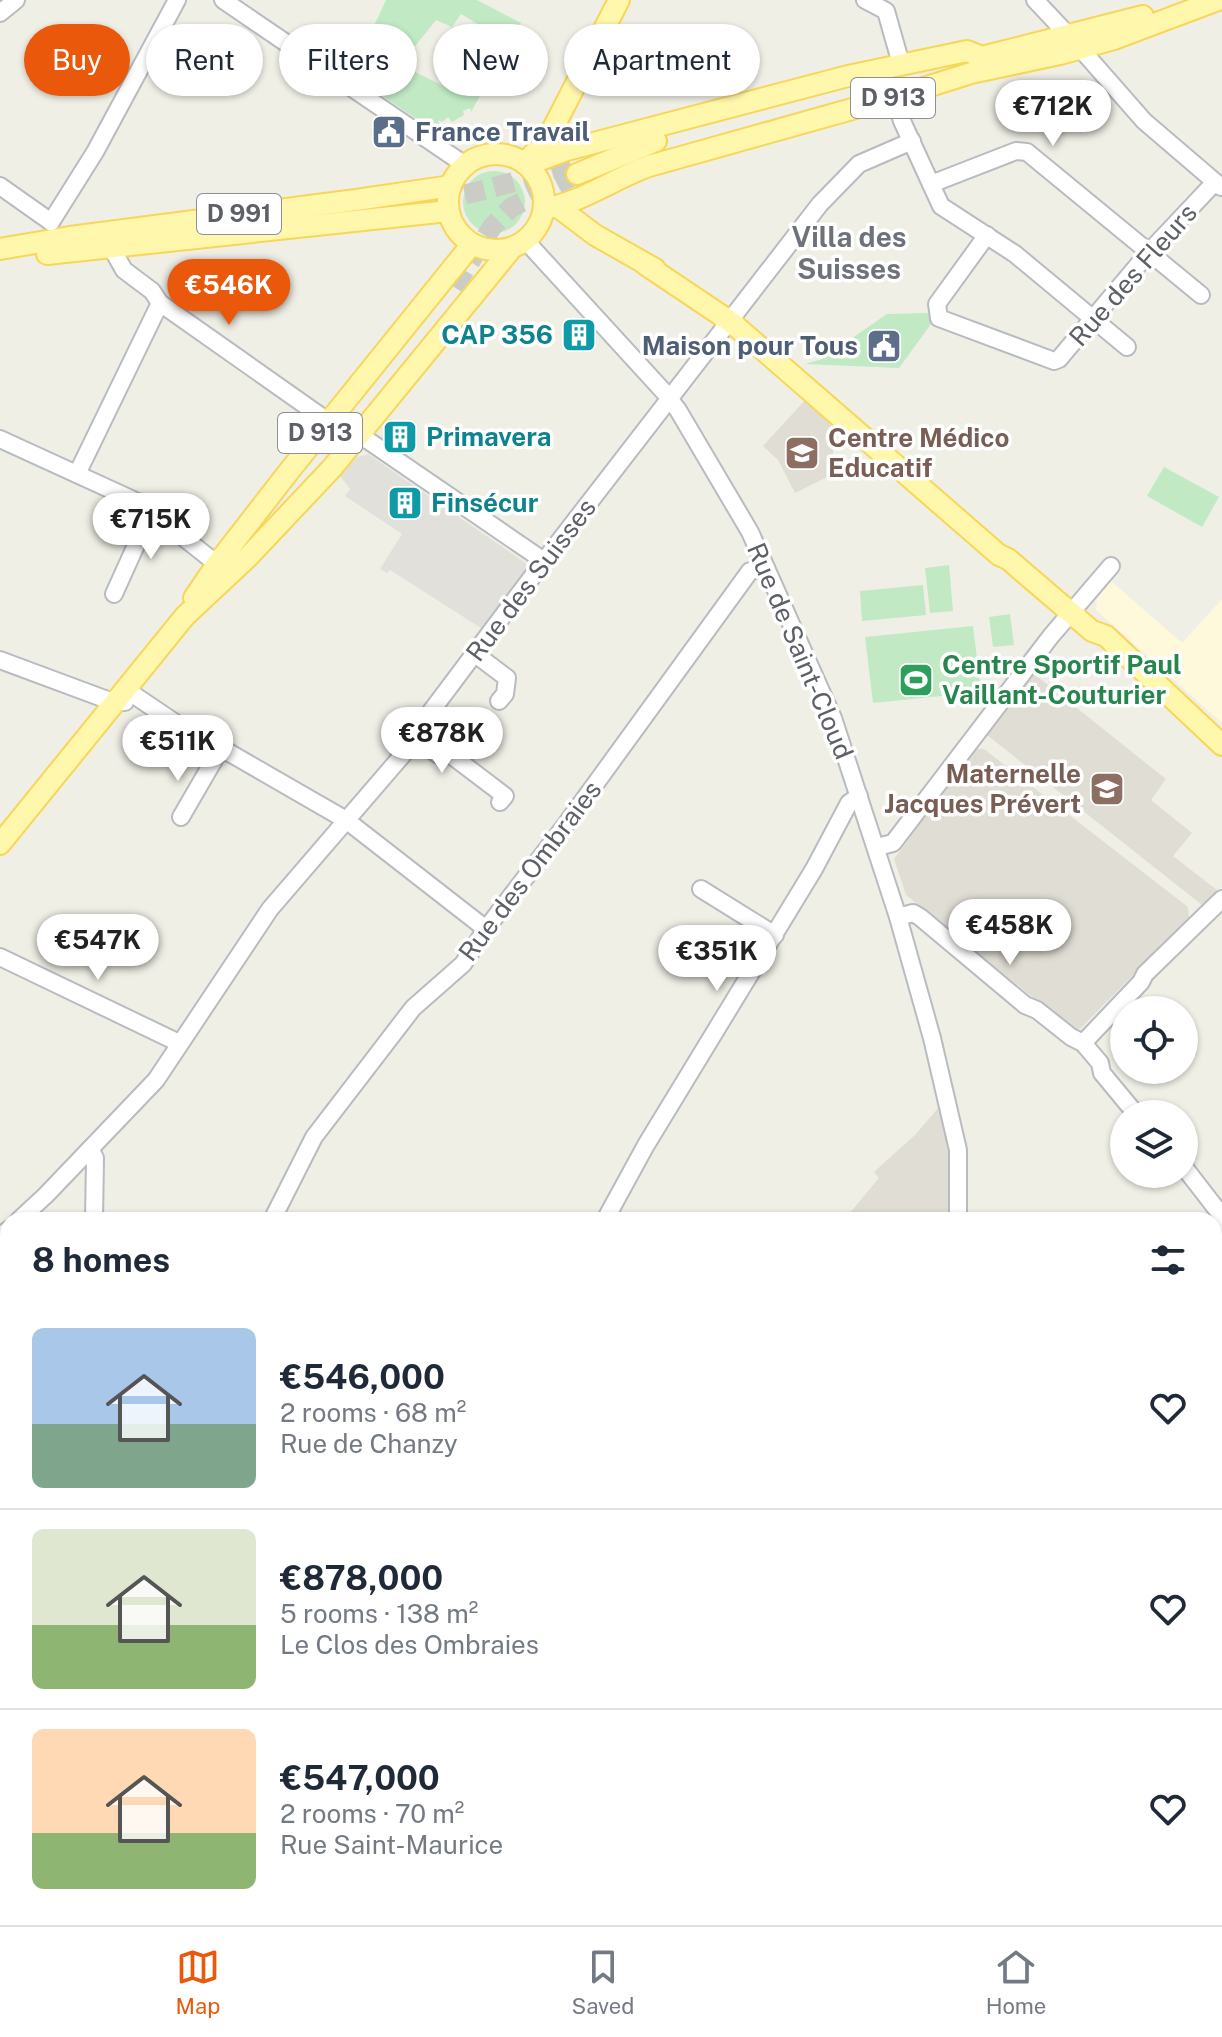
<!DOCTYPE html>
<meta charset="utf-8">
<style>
:root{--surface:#fff;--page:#f6f6f7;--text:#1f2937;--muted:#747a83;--line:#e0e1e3;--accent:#ea580c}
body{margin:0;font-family:"Public Sans",sans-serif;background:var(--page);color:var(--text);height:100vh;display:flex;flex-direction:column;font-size:30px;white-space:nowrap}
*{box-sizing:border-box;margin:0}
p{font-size:26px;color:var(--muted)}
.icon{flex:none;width:44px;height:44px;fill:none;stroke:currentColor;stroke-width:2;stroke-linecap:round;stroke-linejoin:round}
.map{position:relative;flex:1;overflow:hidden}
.drawer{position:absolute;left:0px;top:1212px;width:1222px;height:714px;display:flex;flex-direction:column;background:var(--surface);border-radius:24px 24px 0 0;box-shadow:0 2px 6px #0004}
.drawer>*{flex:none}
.guide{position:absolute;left:24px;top:24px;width:800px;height:72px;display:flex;gap:16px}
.buttons{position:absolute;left:1110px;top:996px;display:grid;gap:16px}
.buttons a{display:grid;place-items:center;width:88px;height:88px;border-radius:50%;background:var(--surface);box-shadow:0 2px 6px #0004;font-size:40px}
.price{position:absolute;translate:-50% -68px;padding:0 18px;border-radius:28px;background:#fff;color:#222;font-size:26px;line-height:52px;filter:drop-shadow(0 2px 4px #0008)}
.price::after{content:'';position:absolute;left:50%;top:48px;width:24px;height:18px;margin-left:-12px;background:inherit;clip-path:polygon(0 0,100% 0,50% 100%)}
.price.active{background:var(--accent);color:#fff}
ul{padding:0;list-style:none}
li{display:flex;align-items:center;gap:24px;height:200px;padding:0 32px}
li+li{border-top:2px solid var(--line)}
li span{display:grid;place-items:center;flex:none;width:224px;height:160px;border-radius:12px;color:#555}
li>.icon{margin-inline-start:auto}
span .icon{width:96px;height:96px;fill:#fffc;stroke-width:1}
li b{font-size:34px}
h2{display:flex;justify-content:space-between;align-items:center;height:96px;padding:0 32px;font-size:34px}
.tag{padding:0 28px;border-radius:36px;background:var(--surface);box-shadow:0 2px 6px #0004;font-size:28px;line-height:72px}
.tag.active{background:var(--accent);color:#fff}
.menu{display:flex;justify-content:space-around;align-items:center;height:112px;border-top:2px solid var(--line);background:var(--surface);font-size:22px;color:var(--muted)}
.menu a{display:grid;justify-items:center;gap:4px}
.menu .active{color:var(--accent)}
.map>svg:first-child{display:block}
.commercial{fill:#fff9dc}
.industrial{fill:#e1e0da}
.education{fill:#e0ded4}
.green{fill:#c1e9c4}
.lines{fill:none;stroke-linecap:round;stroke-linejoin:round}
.major-tunnel{stroke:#cbccc6;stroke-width:20;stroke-dasharray:20 10;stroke-linecap:butt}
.minor-casing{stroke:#b8bbc0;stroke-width:20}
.major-casing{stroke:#f8d657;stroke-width:24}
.minor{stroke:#fff;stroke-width:16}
.major{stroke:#fff7ac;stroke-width:20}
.labels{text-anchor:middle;stroke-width:7;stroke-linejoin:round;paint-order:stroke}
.shield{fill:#fff;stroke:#8e9095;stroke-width:2}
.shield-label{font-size:24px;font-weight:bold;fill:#5d6167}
.service-label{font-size:26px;font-weight:bold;fill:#4e5e75;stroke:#fff;text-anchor:start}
.street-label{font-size:26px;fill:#5d6167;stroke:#fff}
.culture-label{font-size:26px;font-weight:bold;fill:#0d838f;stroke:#fff;text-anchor:start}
.education-label{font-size:26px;font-weight:bold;fill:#785e54;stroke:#fff;text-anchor:start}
.leisure-label{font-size:26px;font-weight:bold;fill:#27864d;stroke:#fff;text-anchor:start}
.neighbourhood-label{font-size:28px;font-weight:bold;fill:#6e7379;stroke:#fff}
</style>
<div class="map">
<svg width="1222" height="1925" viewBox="0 0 1222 1925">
<rect width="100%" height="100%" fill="#f0efe6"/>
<polygon class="commercial" points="1111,581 1182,643 1222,599 1222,723 1096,610 1097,599"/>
<polygon class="industrial" points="368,454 527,564 528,572 484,630 390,570 387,573 380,569 402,534 345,496 350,489 340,476 357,457"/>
<g class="education">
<polygon points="807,398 833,421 833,474 795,493 778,460 763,446"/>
<polygon points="1033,673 1166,779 1151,800 1192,833 1173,856 1217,890 1202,905 987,735"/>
<polygon points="976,749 984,749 1188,907 1189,918 1080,1029 1072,1029 906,895 894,859"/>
<polygon points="940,1106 951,1155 949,1220 844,1220 879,1178 874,1172 916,1134"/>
</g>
<g class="green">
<polygon points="386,0 477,0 521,23 471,112 470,108 463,111 464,115 452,122 448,117 442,122 438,120 439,124 433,130 375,91 409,69 462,95 486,51 472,44 481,26 461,14 452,27 436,20 412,50 394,61 385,54 388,47 383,45 387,32 379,28 376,32 372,30"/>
<circle cx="494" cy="202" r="31"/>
<polygon points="928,313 931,324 899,368 805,364 822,359 887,314"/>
<polygon points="1164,467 1219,497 1202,527 1147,496"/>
<polygon points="949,565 953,611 930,613 925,568"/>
<polygon points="923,585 926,615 862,621 860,591"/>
<polygon points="1010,614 1014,645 993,647 989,617"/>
<polygon points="973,626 981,692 873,703 865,637"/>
<polygon points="0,1609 8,1612 8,1918 62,1918 58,1925 0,1925"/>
</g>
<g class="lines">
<g class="major-tunnel">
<path d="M406,206C466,196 521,182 578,160"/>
<polyline points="454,287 492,227 512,207 577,174"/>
</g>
<g class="minor-casing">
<g id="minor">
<polyline points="223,0 465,165"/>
<polyline points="865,0 886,11 901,64"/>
<polyline points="1035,0 1068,35"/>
<polyline points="0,13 16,0"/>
<polyline points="1080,48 1144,121 1221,187"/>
<polyline points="895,97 902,121 941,206 1015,254 1127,347"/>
<polyline points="931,184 1016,151 1027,152 1201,295"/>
<polyline points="0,186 51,222"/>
<polyline points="51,222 95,152 177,0"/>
<polyline points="987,235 937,304 939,318 1054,361 1059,359 1149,252 1215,182"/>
<polyline points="525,240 665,393 678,410 750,532 833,718 898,917 932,1038 958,1150 958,1220"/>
<polyline points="111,247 124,270 152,291 160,303 329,422"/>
<polyline points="360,435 544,561"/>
<polyline points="0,439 140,503 217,564"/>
<polyline points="77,474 160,303"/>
<polyline points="114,594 151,512"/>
<polyline points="474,653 507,678 505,694 499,701"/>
<polyline points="0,660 113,702 125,702"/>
<polyline points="125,689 208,745 214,760 181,817"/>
<polyline points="411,738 439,755 451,755 505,796 500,802"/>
<polyline points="211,753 228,752 346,820 486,929"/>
<polyline points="877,847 893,843 1051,636 1111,566"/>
<polyline points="701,889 775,935"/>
<polyline points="898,917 913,913 920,917 1025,1005 1037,1010 1071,1037 1083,1043 1100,1063 1102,1073 1136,1114"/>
<polyline points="0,957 179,1043"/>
<polyline points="1083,1043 1141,982 1145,974 1222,899"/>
<polyline points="90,1149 95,1158 94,1220"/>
<polyline points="1184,1167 1222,1216"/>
<polyline points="19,1220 46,1195 156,1080 270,909 406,751 411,738 544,561 820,204 859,164 912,141"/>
<polyline points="272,1220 314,1137 413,1008 463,964 486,929 567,823 750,571 766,568"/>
<polyline points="605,1220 646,1145 814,869 849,803 859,796"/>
<polyline points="1214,1236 1222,1228"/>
<polyline points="0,1237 8,1230"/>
<polyline points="1214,1420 1222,1426"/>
<polyline points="0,1535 8,1520"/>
<polyline points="1214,1566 1222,1556"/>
<polyline points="0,1597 8,1601"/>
<polyline points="1214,1852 1222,1870"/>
<polyline points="72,1925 75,1918"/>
<polyline points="196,1925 202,1918"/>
<polyline points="356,1925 358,1918"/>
<polyline points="639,1925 640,1918"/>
<polyline points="738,1925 740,1918"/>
<polyline points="877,1925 879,1918"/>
</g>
</g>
<g class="major-casing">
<g id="major">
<circle cx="496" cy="202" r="48"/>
<polyline points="524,163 546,142 619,0"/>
<polyline points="527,165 567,150 848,76 967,51 982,57 1143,16"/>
<polyline points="577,174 656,141"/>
<polyline points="558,207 595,235 655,269"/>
<path d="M544,208C575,206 617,177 649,166L895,97L971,73L1060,54L1114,39L1218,0"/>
<polyline points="0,249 70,237 356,200 451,186"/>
<polyline points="47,254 448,211"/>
<polyline points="646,265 731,322 999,555 1008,559 1092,631 1106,636 1222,745"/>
<polyline points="194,598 217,564 290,470 472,244"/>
<polyline points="0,844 185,616 248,557 332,468 512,248"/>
</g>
</g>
<use href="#minor" class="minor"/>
<use href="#major" class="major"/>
</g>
<defs>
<g id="civic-square" transform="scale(1.8)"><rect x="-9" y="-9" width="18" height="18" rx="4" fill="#5c6f8a" stroke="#fff"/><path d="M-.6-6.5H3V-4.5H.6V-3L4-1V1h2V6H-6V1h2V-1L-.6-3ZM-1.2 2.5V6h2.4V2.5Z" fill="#fff"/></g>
<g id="building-square" transform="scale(1.8)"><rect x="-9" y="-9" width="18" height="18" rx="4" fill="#0f9aa8" stroke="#fff"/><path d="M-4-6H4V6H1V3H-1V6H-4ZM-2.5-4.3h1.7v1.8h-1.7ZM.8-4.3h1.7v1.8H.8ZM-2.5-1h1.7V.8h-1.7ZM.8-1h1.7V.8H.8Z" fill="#fff"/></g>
<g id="university-square" transform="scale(1.8)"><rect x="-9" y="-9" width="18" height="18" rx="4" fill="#8d6e63" stroke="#fff"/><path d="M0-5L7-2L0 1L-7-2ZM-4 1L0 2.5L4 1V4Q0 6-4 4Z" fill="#fff"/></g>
<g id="stadium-square" transform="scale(1.8)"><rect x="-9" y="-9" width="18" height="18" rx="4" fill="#2e9e5b" stroke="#fff"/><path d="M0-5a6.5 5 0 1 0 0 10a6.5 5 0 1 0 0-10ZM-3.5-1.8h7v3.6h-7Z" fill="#fff"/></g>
<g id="school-square" transform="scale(1.8)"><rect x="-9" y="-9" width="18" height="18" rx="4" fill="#8d6e63" stroke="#fff"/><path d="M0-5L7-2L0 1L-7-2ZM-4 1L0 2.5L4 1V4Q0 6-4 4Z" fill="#fff"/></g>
</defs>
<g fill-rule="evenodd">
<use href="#civic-square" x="389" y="132"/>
<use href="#building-square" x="579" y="335"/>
<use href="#civic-square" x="884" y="346"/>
<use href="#building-square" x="400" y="437"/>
<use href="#university-square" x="802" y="453"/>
<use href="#building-square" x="405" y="503"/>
<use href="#stadium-square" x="916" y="680"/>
<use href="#school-square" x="1107" y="789"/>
</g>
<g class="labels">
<g class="shield">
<rect x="851" y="78" width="84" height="40" rx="6"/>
<rect x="197" y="194" width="84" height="40" rx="6"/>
<rect x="278" y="413" width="84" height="40" rx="6"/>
</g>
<g class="shield-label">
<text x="893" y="106">D 913</text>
<text x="239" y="222">D 991</text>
<text x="320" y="441">D 913</text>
</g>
<g class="service-label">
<text x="415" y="141">France Travail</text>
<text x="858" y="355" text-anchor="end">Maison pour Tous</text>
</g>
<g class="street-label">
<text transform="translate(1133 275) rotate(-49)" y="9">Rue des Fleurs</text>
<text transform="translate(531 580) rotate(-53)" y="9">Rue des Suisses</text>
<text transform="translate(800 651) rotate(67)" y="9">Rue de Saint-Cloud</text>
<text transform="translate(530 871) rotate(-53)" y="9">Rue des Ombraies</text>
</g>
<g class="culture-label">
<text x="553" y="344" text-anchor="end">CAP 356</text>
<text x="426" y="446">Primavera</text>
<text x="431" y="512">Finsécur</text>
</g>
<g class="education-label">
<text x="828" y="447">Centre Médico<tspan x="828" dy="30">Educatif</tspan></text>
<text x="1081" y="783" text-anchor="end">Maternelle<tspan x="1081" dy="30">Jacques Prévert</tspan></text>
</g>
<g class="leisure-label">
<text x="942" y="674">Centre Sportif Paul<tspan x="942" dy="30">Vaillant-Couturier</tspan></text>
</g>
<g class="neighbourhood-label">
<text x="849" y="247">Villa des<tspan x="849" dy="32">Suisses</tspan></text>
</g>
</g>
</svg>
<div class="buttons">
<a><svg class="icon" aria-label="locate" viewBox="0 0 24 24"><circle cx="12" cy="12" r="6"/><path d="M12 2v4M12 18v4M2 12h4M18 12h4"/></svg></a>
<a><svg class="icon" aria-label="layers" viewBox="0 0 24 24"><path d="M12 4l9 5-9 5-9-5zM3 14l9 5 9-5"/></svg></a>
</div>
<b class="price" style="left:1053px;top:148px">€712K</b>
<b class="price active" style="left:229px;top:327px">€546K</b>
<b class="price" style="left:151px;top:561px">€715K</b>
<b class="price" style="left:442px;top:775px">€878K</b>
<b class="price" style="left:178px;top:783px">€511K</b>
<b class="price" style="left:1010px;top:967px">€458K</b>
<b class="price" style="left:98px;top:982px">€547K</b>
<b class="price" style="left:717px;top:993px">€351K</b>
<div class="guide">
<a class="tag active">Buy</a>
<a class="tag">Rent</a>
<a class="tag">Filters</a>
<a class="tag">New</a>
<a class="tag">Apartment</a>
</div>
<section class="drawer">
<h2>8 homes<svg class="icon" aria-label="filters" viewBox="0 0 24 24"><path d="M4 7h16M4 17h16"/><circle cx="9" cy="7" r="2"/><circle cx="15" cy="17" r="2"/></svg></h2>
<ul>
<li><span style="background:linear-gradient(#a9c7e8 60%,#7fa58c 0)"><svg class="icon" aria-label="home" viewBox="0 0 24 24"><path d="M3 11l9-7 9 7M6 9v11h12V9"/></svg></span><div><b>€546,000</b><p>2 rooms · 68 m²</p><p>Rue de Chanzy</p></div><svg class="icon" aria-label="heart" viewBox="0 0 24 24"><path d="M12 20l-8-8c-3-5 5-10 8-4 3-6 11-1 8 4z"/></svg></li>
<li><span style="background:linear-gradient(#dfe7d0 60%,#8fb573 0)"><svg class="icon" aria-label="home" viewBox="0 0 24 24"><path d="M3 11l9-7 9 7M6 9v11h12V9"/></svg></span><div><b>€878,000</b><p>5 rooms · 138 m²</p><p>Le Clos des Ombraies</p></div><svg class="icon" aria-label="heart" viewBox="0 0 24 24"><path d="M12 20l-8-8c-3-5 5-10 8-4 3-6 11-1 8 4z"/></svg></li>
<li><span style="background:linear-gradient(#ffd9b3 65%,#8fb573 0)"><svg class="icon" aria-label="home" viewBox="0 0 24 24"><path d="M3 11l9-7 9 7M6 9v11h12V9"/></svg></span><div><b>€547,000</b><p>2 rooms · 70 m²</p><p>Rue Saint-Maurice</p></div><svg class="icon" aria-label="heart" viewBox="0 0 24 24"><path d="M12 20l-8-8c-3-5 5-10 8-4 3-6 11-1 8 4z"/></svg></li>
</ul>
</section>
</div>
<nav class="menu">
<a class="active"><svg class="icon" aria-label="map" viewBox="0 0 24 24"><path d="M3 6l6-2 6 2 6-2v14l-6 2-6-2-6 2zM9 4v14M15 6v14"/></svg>Map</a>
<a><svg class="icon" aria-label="saved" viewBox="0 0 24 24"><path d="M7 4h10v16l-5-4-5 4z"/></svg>Saved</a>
<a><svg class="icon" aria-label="home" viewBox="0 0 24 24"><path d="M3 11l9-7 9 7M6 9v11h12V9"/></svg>Home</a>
</nav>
